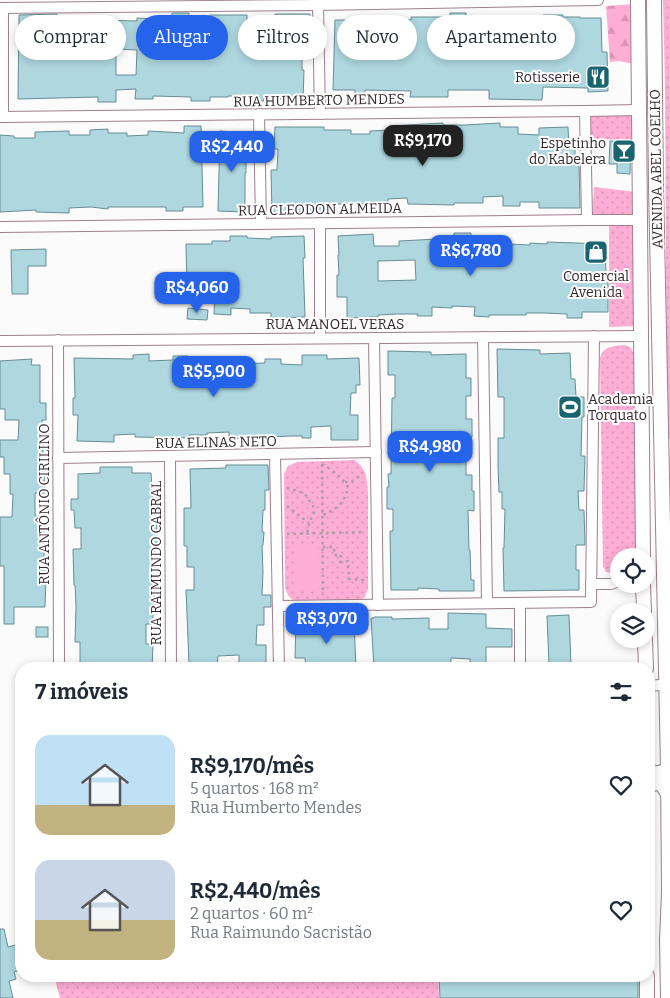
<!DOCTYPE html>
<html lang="pt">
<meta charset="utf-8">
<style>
:root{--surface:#fff;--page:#f6f6f7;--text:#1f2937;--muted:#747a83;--accent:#2563eb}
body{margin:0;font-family:Bitter,serif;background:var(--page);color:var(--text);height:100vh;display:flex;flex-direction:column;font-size:19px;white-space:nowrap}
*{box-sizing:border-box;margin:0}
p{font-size:16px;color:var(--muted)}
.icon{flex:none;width:28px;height:28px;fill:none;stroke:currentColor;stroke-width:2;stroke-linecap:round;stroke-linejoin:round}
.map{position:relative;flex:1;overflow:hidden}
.sheet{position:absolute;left:15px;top:662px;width:640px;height:320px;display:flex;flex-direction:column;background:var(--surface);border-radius:20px;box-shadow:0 2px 8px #0003}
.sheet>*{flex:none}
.top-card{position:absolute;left:15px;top:15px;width:640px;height:45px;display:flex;gap:10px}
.fabs{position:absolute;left:610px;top:548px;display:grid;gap:10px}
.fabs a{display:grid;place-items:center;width:45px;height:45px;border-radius:50%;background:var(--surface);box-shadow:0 2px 8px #0003;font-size:25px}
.price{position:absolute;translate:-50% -42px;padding:0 11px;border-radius:10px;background:var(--accent);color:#fff;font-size:16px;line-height:32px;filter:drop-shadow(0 1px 2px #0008)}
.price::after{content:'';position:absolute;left:50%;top:30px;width:15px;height:11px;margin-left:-8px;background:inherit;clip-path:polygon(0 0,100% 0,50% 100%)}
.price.selected{background:#222;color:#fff}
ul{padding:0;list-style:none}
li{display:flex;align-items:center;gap:15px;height:125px;padding:0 20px}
li span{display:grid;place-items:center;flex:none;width:140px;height:100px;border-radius:15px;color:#555}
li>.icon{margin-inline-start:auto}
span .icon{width:60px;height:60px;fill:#fffc;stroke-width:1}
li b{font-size:21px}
h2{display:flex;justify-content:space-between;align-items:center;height:60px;padding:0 20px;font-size:21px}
.tag{padding:0 18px;border-radius:22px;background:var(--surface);box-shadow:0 2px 8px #0003;font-size:18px;line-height:45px}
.tag.selected{background:var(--accent);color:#fff}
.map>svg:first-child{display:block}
.green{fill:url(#green-dots)}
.forest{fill:url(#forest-firs)}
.pitch{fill:#feadd4}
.building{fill:#aed7e0;stroke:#668d95;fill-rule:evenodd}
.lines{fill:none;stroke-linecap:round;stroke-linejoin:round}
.street-casing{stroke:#9f7f8d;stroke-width:12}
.secondary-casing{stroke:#9f7f8d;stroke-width:16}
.path{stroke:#a6a1a4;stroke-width:2.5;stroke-dasharray:2.5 4;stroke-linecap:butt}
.street{stroke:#fff;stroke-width:10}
.secondary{stroke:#fff;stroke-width:14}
.labels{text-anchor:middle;stroke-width:4;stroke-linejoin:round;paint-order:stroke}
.poi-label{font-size:14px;fill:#33262c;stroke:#fff;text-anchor:end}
.street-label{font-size:14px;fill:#33262c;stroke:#fff}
</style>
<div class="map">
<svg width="670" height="998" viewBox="0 0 670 998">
<defs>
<pattern id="green-dots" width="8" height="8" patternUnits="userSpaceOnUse" patternTransform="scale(1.25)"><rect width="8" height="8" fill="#feadd4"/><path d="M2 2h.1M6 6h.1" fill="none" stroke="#da95b6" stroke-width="1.8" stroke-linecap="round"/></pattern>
<pattern id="forest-firs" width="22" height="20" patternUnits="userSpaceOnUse" patternTransform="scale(1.25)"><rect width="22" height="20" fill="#feadd4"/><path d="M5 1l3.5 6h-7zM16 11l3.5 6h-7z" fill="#da95b6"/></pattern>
</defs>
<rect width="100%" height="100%" fill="#fbfbfb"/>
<g class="green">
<polygon points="663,0 670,0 670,439 668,438 667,431 665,86"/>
<polygon points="589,115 635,115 635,140 591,139"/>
<polygon points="594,187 636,192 637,216 592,217"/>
<polygon points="637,224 639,326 609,327 609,225"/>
<path d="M625,345L631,348L635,357L637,556H619V572L610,573L606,572L603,566L600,358C603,346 614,346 625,345Z"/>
<path d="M355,460L362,467L366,475L368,492V588L365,597L358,602L300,603C291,600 288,597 285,588L284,474L288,466L297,462Z"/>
<polygon points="54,976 438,976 439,998 60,998"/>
</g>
<polygon class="forest" points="635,4 635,64 618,61 610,62 606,6"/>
<polygon class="pitch" points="295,544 318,544 319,591 295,591"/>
<g class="building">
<path d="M172,13H189V17L210,18V15H247V25L274,26L275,14H310L309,34H301V57H302V70H304L303,100L264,98V101H249V96H228V97H210V101H191V97L153,96V99H135L136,89L116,90V102H98V97L18,99L19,15L57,14V19L77,20V27H98V20L137,21V18L154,19V17L172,18ZM116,49L137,50L136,75H116Z"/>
<polygon points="450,13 466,13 466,18 504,19 504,20 525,20 525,18 543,18 543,15 563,15 563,17 580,17 580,18 601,18 602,52 607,52 608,91 588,92 588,88 543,87 542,100 489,99 489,90 448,90 448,97 410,97 411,91 365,90 365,97 355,97 355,90 333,90 335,20 355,20 355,24 375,24 375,19 411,20 411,17 450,17"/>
<polygon points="443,123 443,125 465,125 500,123 500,127 518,127 518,134 539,135 539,128 568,127 569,147 575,147 575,164 579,164 580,208 539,208 539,202 520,202 520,206 503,206 503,196 483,197 483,203 454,203 454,205 408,204 407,198 388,199 388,202 370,202 370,204 333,204 333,212 272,212 271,170 277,170 278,149 274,149 275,127 324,127 324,130 351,130 351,134 370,134 370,131 390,130 390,126"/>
<polygon points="184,126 201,126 203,207 183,207 183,211 166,211 166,207 108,207 108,209 91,207 69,208 69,213 36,212 36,210 0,212 0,135 14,136 14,138 35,138 35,132 69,131 69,135 90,135 90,130 108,129 108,133 127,133 127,136 148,135 148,131 184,133"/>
<polygon points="220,131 233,132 233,136 245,137 244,151 246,151 246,173 245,173 245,212 218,211"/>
<polygon points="610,141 631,142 630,174 617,173 617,164 609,164"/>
<path d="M454,233H471V243L492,245V236L508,237V244L530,245V243L547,244V242L605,244L606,273H608V312H582V318H567V314L544,313H526V315H489V317L474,316L475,307L452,306V308L432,307V316H417L418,314H397L378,315V317L347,318V297H337V275H339L338,255H339L338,236L373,234L374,246H399V241L437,239V237H454ZM415,260L416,280L378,281V261Z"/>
<polygon points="230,236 247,236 247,238 271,239 271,237 304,236 305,258 303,258 305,317 271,318 271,313 250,313 250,309 231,308 231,315 214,314 215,289 187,289 186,244 212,244 212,241 230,241"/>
<polygon points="46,249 46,266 28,266 28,294 12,294 11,250"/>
<polygon points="188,308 208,310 207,320 187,319"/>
<polygon points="497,349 540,350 540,354 570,353 571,379 575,379 576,397 584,397 584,417 582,417 581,456 585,456 584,491 578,491 579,510 584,510 585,545 576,545 576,570 579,570 579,590 504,591 503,548 504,548 505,509 502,509 502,492 499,492 498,467 498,438 504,438 504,397 498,397"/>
<polygon points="388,351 431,352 431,355 466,354 466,378 471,378 471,396 466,396 466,419 472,419 472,437 469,437 469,454 466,454 466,475 472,475 472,491 474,491 474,511 468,510 469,550 470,550 471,580 474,580 474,591 439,591 439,589 418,588 418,590 391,590 390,531 393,531 393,509 387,509 387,487 389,487 388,474 391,474 392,398 395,398 395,375 388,375"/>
<polygon points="149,354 149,361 173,360 173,356 188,356 188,358 243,357 243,364 265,363 265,359 281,359 281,364 302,365 302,355 327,355 327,359 359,358 360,385 356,385 356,393 351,393 350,415 358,415 358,440 331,440 331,426 311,427 311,438 302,438 302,436 291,436 229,439 229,432 207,433 207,435 189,435 189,438 135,437 135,434 114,435 114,442 77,441 78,415 73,415 73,398 75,398 74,358 133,359 133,355"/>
<polygon points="32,359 31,365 40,365 40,403 46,403 46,420 42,420 41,442 43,442 43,475 44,475 45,493 35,493 35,515 36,515 36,519 41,519 41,524 44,524 44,567 48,567 48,577 46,577 45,607 14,607 14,624 4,624 4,566 0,566 0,517 12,517 13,494 10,494 10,474 4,474 4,457 0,457 0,440 18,440 19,420 5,420 5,409 0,409 0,361"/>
<polygon points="226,465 268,465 269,490 265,490 265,510 263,510 262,532 264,532 263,545 262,545 263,572 262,595 271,595 271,607 264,607 264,625 257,625 256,645 266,645 266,669 239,669 239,655 218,656 217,669 196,669 196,663 189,663 186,590 194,590 194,567 187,567 187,546 184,546 184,508 191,508 190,469 226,468"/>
<polygon points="100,467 132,467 132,473 151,473 152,490 156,490 157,546 155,546 154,567 152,567 152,590 155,590 155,605 153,605 153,624 146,624 146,644 153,644 152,669 80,669 80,642 75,642 76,605 75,585 74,585 73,549 81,549 81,528 75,528 74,510 71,510 71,499 78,499 78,474 100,473"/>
<polygon points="448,613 486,614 486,628 512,629 512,647 486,647 486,669 470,669 470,659 451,658 451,669 374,669 371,618 374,618 374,617 392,617 392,619 429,618 429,629 448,629"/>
<polygon points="569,615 571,664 549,665 547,616"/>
<polygon points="354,620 356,669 306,669 305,658 295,658 296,622 337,623 337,621"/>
<rect x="36" y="627" width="12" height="10"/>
<polygon points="0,929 4,929 8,947 19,944 21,953 21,970 14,972 16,979 9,981 13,998 0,998"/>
<polygon points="439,976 638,976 638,998 440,998"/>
</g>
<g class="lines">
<g class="street-casing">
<g id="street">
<polyline points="316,0 318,5 320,114"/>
<polyline points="0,8 318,5 598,0"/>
<polyline points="585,111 587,220"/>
<polyline points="259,114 261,224"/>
<polyline points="0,117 585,111 639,110"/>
<polyline points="3,117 3,8"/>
<polyline points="0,227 587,220 640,220"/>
<polyline points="483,337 487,603"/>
<polyline points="320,338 320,223"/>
<polyline points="374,338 378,605"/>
<polyline points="58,340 59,669"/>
<polyline points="0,341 641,336"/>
<polyline points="275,454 279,669"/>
<polyline points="170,456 171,669"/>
<polyline points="58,458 376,452"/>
<polyline points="591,584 611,584 619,581"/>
<polyline points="279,606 591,602 594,336"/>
<polyline points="520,669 520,603"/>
<polyline points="649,686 670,684"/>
</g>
</g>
<g class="secondary-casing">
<g id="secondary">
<polyline points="638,0 643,556"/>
<polyline points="654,0 656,186 668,769 669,892 667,940 668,998"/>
<polyline points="643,584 644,611"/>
<polyline points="645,639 646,669"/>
<path d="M649,770C655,776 662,773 668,769"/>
<path d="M649,787C658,778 663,785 668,794"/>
<polyline points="647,976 647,998"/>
</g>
</g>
<g class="path">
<polyline points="322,464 323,595"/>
<path d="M322,464C332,470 342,477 348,487C346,501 336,511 322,515"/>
<path d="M345,482C353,482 357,479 362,473"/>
<polyline points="287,488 298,491 305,494 313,506 314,513 309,523 307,534"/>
<polyline points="287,506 309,523"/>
<polyline points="287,534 365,532"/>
<polyline points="323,547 334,547 334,555 341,555 340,562 348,561 349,579 365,580"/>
</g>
<use href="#street" class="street"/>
<use href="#secondary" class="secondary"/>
</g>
<defs>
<g id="restaurant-square" transform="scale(1.25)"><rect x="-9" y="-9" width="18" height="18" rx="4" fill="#1a6371" stroke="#fff"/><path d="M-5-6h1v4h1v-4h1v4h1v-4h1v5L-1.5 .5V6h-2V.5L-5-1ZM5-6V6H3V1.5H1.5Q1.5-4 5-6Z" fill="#fff"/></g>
<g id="bar-square" transform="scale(1.25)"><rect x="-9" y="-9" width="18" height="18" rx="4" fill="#1a6371" stroke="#fff"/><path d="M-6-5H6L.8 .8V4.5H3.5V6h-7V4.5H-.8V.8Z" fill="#fff"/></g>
<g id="shop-square" transform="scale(1.25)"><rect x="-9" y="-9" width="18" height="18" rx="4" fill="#1a6371" stroke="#fff"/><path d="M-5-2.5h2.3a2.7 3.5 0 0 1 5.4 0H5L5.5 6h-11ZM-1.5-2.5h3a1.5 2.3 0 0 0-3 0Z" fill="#fff"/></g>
<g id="stadium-square" transform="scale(1.25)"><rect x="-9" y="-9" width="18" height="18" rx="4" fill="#1a6371" stroke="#fff"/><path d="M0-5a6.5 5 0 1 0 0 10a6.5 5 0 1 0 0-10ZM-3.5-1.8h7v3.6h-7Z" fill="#fff"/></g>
</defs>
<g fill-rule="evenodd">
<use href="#restaurant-square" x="598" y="77"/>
<use href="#bar-square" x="624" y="151"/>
<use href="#shop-square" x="596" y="252"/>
<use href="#stadium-square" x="570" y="407"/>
</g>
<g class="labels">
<g class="poi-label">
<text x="580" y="82">Rotisserie</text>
<text x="606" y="148">Espetinho<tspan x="606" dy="16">do Kabelera</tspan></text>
<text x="596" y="281" text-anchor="middle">Comercial<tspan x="596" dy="16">Avenida</tspan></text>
<text x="588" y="404" text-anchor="start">Academia<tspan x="588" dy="16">Torquato</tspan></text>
</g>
<g class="street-label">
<text transform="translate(319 100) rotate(-1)" y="5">RUA HUMBERTO MENDES</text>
<text transform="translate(656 169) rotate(-91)" y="5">AVENIDA ABEL COELHO</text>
<text transform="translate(320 209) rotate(-1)" y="5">RUA CLEODON ALMEIDA</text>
<text x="335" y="329">RUA MANOEL VERAS</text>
<text transform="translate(216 442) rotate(-1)" y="5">RUA ELINAS NETO</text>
<text transform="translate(44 504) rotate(-90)" y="5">RUA ANTÔNIO CIRILINO</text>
<text transform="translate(156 563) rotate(-90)" y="5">RUA RAIMUNDO CABRAL</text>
</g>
</g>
</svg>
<div class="fabs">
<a><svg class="icon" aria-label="locate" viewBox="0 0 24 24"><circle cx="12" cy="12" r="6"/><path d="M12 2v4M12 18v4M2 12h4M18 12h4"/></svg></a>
<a><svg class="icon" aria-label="layers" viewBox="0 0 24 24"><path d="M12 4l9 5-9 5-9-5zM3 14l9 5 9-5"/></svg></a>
</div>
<b class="price selected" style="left:423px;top:167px">R$9,170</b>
<b class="price" style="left:232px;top:173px">R$2,440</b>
<b class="price" style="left:471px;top:277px">R$6,780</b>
<b class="price" style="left:197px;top:314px">R$4,060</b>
<b class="price" style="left:214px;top:398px">R$5,900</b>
<b class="price" style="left:430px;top:473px">R$4,980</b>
<b class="price" style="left:327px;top:645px">R$3,070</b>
<div class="top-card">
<a class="tag">Comprar</a>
<a class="tag selected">Alugar</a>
<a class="tag">Filtros</a>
<a class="tag">Novo</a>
<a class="tag">Apartamento</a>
</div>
<section class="sheet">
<h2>7 imóveis<svg class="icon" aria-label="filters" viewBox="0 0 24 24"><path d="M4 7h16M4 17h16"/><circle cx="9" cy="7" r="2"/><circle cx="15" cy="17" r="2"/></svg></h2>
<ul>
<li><span style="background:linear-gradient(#bfe0f5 70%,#c2b280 0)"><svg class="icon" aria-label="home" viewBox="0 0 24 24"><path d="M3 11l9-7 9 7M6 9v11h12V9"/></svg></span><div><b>R$9,170/mês</b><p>5 quartos · 168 m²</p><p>Rua Humberto Mendes</p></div><svg class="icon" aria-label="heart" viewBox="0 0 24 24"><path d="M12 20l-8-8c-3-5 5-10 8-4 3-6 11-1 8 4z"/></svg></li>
<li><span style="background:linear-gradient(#c9d6e8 60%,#c2b280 0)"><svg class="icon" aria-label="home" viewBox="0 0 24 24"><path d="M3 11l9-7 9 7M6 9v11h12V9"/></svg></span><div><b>R$2,440/mês</b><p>2 quartos · 60 m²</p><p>Rua Raimundo Sacristão</p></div><svg class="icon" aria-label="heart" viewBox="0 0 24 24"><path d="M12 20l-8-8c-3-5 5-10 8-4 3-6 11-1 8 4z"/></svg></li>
</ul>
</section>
</div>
